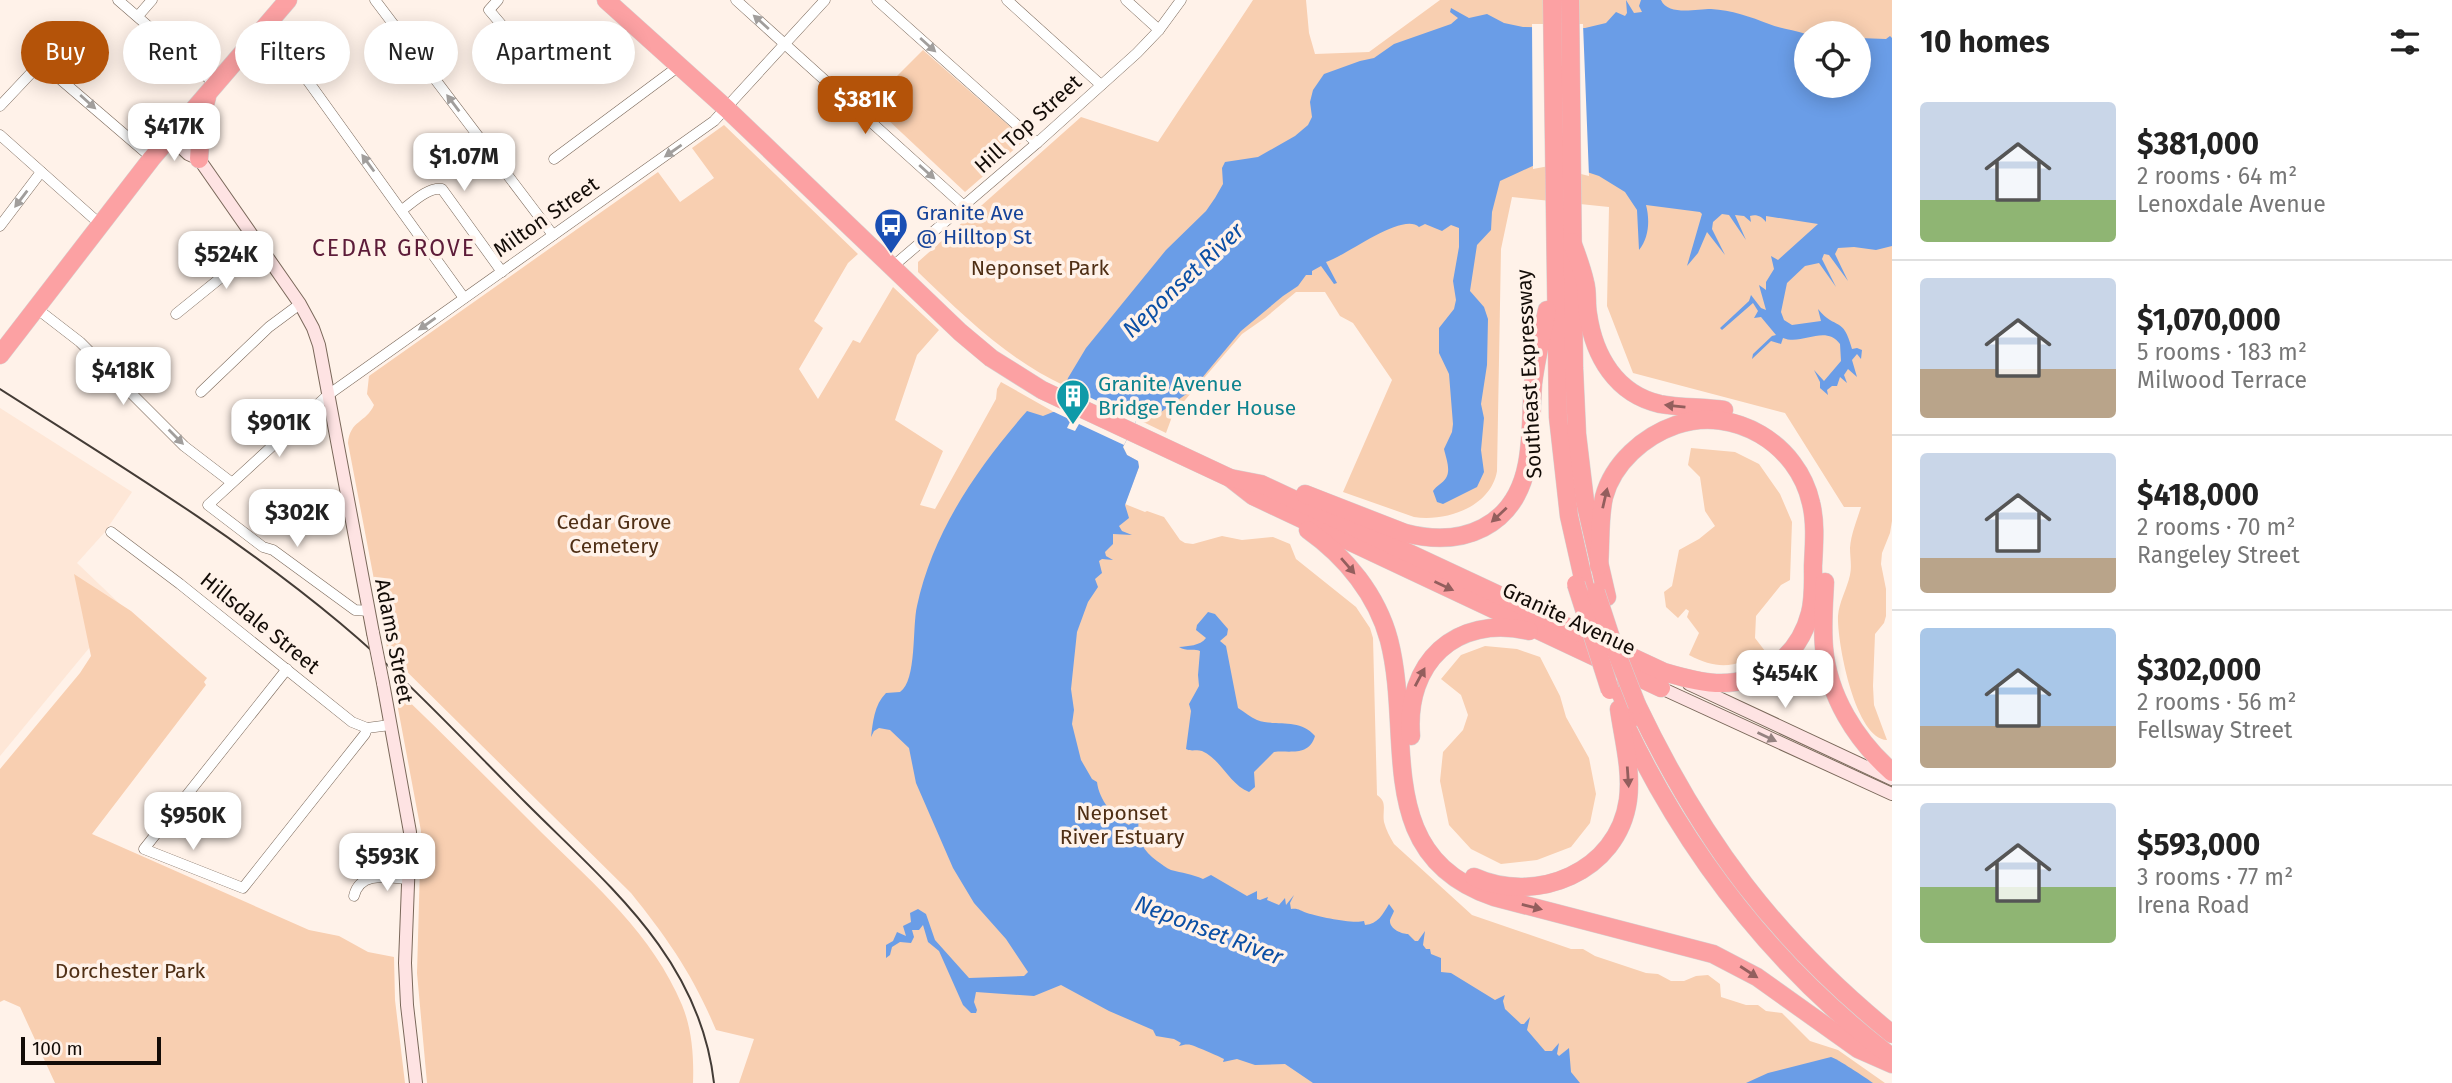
<!DOCTYPE html>
<meta charset="utf-8">
<style>
:root{--surface:#fff;--page:#f6f6f6;--text:#222;--muted:#767676;--line:#e0e0e0;--accent:#b45309}
body{margin:0;font-family:"Fira Sans",sans-serif;background:var(--page);color:var(--text);height:100vh;display:flex;flex-direction:column;font-size:26px;white-space:nowrap}
*{box-sizing:border-box;margin:0}
p{font-size:23px;color:var(--muted)}
.icon{flex:none;width:38px;height:38px;fill:none;stroke:currentColor;stroke-width:2;stroke-linecap:round;stroke-linejoin:round}
.map{position:relative;flex:1;overflow:hidden}
.sheet{display:flex;flex-direction:column;background:var(--surface);width:560px}
.sheet>*{flex:none}
.banner{position:absolute;left:21px;top:21px;width:665px;height:63px;display:flex;gap:14px}
.tools{position:absolute;left:1794px;top:21px;display:grid;gap:14px}
.tools a{display:grid;place-items:center;width:77px;height:77px;border-radius:50%;background:var(--surface);box-shadow:0 4px 18px #0003;font-size:35px}
.scale{position:absolute;left:21px;bottom:18px;width:140px;box-sizing:border-box;padding-left:7px;border:4px solid #130c07;border-top:0;font-size:19px;line-height:24px;white-space:nowrap;color:#130c07;-webkit-text-stroke:5px #fff2e9;paint-order:stroke}
.price{position:absolute;translate:-50% -60px;padding:0 16px;border-radius:14px;background:#fff;color:#222;font-size:23px;line-height:46px;filter:drop-shadow(0 2px 4px #0008)}
.price::after{content:'';position:absolute;left:50%;top:42px;width:21px;height:16px;margin-left:-10px;background:inherit;clip-path:polygon(0 0,100% 0,50% 100%)}
.price.selected{background:var(--accent);color:#fff}
ul{padding:0;list-style:none}
li{display:flex;align-items:center;gap:21px;height:175px;padding:0 28px}
li+li{border-top:2px solid var(--line)}
li span{display:grid;place-items:center;flex:none;width:196px;height:140px;border-radius:7px;color:#555}
li>.icon{margin-inline-start:auto}
span .icon{width:84px;height:84px;fill:#fffc;stroke-width:1}
li b{font-size:30px}
h2{display:flex;justify-content:space-between;align-items:center;height:84px;padding:0 28px;font-size:30px}
.tag{padding:0 24px;border-radius:32px;background:var(--surface);box-shadow:0 4px 18px #0003;font-size:24px;line-height:63px}
.tag.selected{background:var(--accent);color:#fff}
main{display:flex;flex:1;min-height:0}
.map>svg:first-child{display:block}
.built{fill:#fee7d7}
.green{fill:#f8cfb1;fill-rule:evenodd}
.water{fill:#6a9de7}
.pier{fill:#fff2e9}
.lines{fill:none;stroke-linecap:round;stroke-linejoin:round}
.street-casing{stroke:#7a685a;stroke-width:11}
.secondary-casing{stroke:#7a685a;stroke-width:14}
.highway-casing{stroke:#d5d3d2;stroke-width:19}
.street{stroke:#fff;stroke-width:10}
.secondary{stroke:#fee3e3;stroke-width:12}
.highway{stroke:#fca1a3;stroke-width:18}
.tram{stroke:#443c36;stroke-width:2}
.secondary-bridge-casing{stroke:#7a685a;stroke-width:14;stroke-linecap:butt}
.highway-bridge-casing{stroke:#d5d3d2;stroke-width:19;stroke-linecap:butt}
.secondary-bridge{stroke:#fee3e3;stroke-width:12}
.highway-bridge{stroke:#fca1a3;stroke-width:18}
.oneway{fill:#a19e9c}
.oneway2{fill:#935e5d}
.oneway3{fill:#948280}
.labels{text-anchor:middle;stroke-width:7;stroke-linejoin:round;paint-order:stroke}
.street-label{font-size:21px;fill:#130c07;stroke:#fff2e9}
.transit-label{font-size:21px;fill:#164399;stroke:#fff2e9;text-anchor:start}
.park-label{font-size:21px;fill:#4f2f15;stroke:#fff2e9}
.culture-label{font-size:21px;fill:#0d838f;stroke:#fff2e9;text-anchor:start}
.neighbourhood-label{font-size:23px;letter-spacing:2px;fill:#5d1c39;stroke:#fff2e9}
.water-label{font-size:23px;font-style:italic;fill:#0b4fa5;stroke:#fff2e9}
</style>
<main>
<div class="map">
<svg width="1892" height="1083" viewBox="0 0 1892 1083">
<rect width="100%" height="100%" fill="#fff2e9"/>
<polygon class="built" points="0,408 132,492 104,533 77,563 123,607 0,756"/>
<g class="green">
<path d="M1253,0H1306L1309,33L1315,54L1369,52L1440,0H1892V521L1890,533L1882,553L1881,564L1886,589V616L1884,623L1875,634L1873,686L1874,705L1887,740C1855,739 1837,642 1838,616C1839,602 1847,589 1850,575C1852,566 1850,557 1850,548C1851,534 1857,520 1861,507H1844L1785,413L1633,373L1607,306L1609,207L1512,197L1501,249L1497,471C1491,507 1446,522 1414,517L1343,492L1392,380L1353,323L1340,316L1325,292H1296L1265,318L1242,334L1173,414L1166,433L1137,419L1123,447L1127,455L1138,461L1139,467L1125,504L1145,512L1147,511L1164,517L1180,540L1185,543L1193,544L1222,536L1242,540L1273,537L1290,544L1296,559L1356,607L1370,628L1373,638L1377,795C1388,802 1382,811 1384,822C1386,830 1390,837 1394,844L1472,915L1571,949H1583L1595,956L1646,973L1658,974L1671,981H1684L1696,976L1708,975L1720,984L1721,997L1746,1005H1758L1766,1011L1782,1013L1810,1041L1838,1050L1885,1083H739L754,1039L716,1030C693,975 668,939 631,893L388,653L348,443C350,420 366,423 374,405L367,394L369,376L658,172L680,202L714,178L692,148L724,125L858,254L848,263L814,321L823,328L799,369L818,399L853,340L860,343L893,287L939,330L917,355L895,420L943,451L920,505L935,509L996,399L997,389L1001,382L1054,412L1065,386C1007,359 964,316 918,272V262L1081,117L1158,142C1189,94 1222,48 1253,0ZM1806,33H1858V86H1806Z"/>
<polygon points="923,50 1025,140 965,192 870,103"/>
<path d="M1691,448L1735,452L1759,464L1780,494L1792,522L1790,580L1781,585L1756,616L1755,638L1765,651C1737,667 1719,671 1689,655L1699,633L1687,617L1689,611L1686,609L1678,618L1666,607L1664,592L1672,586L1679,550L1699,539L1715,526L1705,511L1700,477L1688,465Z"/>
<polygon points="74,574 131,611 207,678 204,682 206,685 92,834 309,930 339,936 368,952 394,957 395,1000 405,1083 55,1083 20,1007 4,1000 0,1002 0,769 80,673 91,656"/>
<polygon points="1485,646 1517,649 1540,657 1560,696 1566,717 1589,758 1596,794 1590,823 1571,847 1537,860 1501,864 1471,849 1449,825 1440,781 1443,752 1463,730 1468,715 1461,695 1441,679 1461,655"/>
<path d="M394,687C444,735 493,784 542,833C595,885 653,935 682,1005C692,1029 694,1057 693,1083H427L417,973L421,831Z"/>
</g>
<g class="water">
<path d="M1626,0L1634,13L1642,12L1639,6L1641,0H1661C1668,16 1696,9 1711,9C1731,10 1751,17 1769,24C1781,29 1794,30 1806,34V86H1858L1859,38L1886,39L1890,36L1892,38V246L1876,250L1854,247L1838,248L1835,254L1848,281L1829,255L1824,254L1822,259L1836,287L1819,263L1805,266L1787,283L1781,312L1784,320L1792,325L1821,321L1818,309C1836,331 1843,315 1852,349L1857,348L1862,350L1861,359L1857,354L1852,360L1857,377L1848,369L1844,375L1847,383L1840,377L1837,386H1832L1827,390L1828,395L1820,388V382L1814,370L1824,381L1841,361L1840,344C1825,324 1802,346 1783,338L1781,344L1771,341L1752,359L1753,354L1772,336L1776,335L1761,317L1754,318L1758,311L1753,303L1722,330L1720,328L1749,301L1751,295L1761,308L1766,310L1759,285L1766,290V282L1774,269L1771,256L1778,260L1818,224L1766,216V222C1762,217 1757,214 1750,216L1751,222L1744,216L1735,215L1746,240L1729,215L1722,214L1713,222L1712,229L1725,255L1707,232L1698,253L1687,266L1702,214L1700,212L1646,205C1650,220 1649,238 1639,250L1637,210L1625,192L1599,176L1581,170L1537,164L1500,181L1492,212L1491,230L1477,245L1470,291L1484,307L1488,319L1487,365L1481,404L1484,418L1481,450L1484,472L1477,487L1443,504L1437,502L1433,491C1436,486 1443,483 1446,478C1451,470 1446,458 1444,449L1452,432L1453,424L1449,374L1439,353V328L1454,309L1456,300L1453,281L1459,247V228L1451,225L1442,231L1425,224L1419,227C1403,211 1344,257 1326,262L1337,283L1334,284L1321,266L1312,271V275H1306L1298,286L1283,296L1241,331L1192,390L1154,417L1137,419L1123,447L1127,455L1138,461L1139,467L1125,505L1129,518L1119,526L1122,531L1132,535L1113,534V544L1105,552L1106,556L1113,560L1102,559L1099,561L1102,573L1095,579L1098,587L1088,602L1077,632L1071,689L1074,710L1072,724L1081,760L1092,779L1097,782C1099,800 1114,818 1129,825L1139,814C1137,835 1139,848 1157,861C1162,864 1166,868 1171,870C1182,873 1192,874 1203,879L1211,875L1247,896L1257,891V899L1260,900L1268,897L1267,900L1279,905L1285,898L1286,905L1294,895L1290,903L1291,909C1299,908 1300,911 1307,913C1320,917 1352,924 1364,921L1365,925C1378,924 1383,914 1389,904L1394,911C1393,914 1391,917 1390,920C1389,929 1402,934 1408,934L1415,941H1418L1425,931L1423,945L1426,949H1430L1431,954L1441,958V972L1451,973L1495,1000L1505,995L1503,1001L1505,1009L1521,1024H1524L1530,1017L1527,1030L1545,1051H1552L1559,1043L1557,1054L1559,1056L1569,1048L1571,1072L1580,1083H1313L1285,1064L1255,1065L1237,1059L1223,1062L1224,1059C1223,1058 1195,1046 1191,1045C1187,1044 1183,1045 1179,1046L1181,1043L1174,1039L1156,1036L1153,1030L1109,1011L1061,985L1034,996L976,992L974,1002L977,1010L976,1013H971L963,1005L939,951L928,942L923,925L919,930H912L914,937L911,943L900,942L892,947L890,955L886,958V945L893,941L897,932L906,936L903,926L911,922L910,913L918,909L926,914L935,940L969,978L1024,976L1028,972L1006,939L974,903L953,868L916,783L909,748L890,730L879,728L874,731L871,737C873,722 874,705 886,693L900,692C917,680 912,627 917,606C933,531 978,467 1027,411L1043,416L1058,410L1068,378L1086,348L1166,250L1206,211L1215,198L1223,184L1222,168L1225,162L1258,157L1295,136L1308,125L1312,117L1310,102L1313,90L1324,74L1360,61L1374,58L1394,44L1451,24L1458,18L1450,12L1451,8L1469,18L1487,14L1504,23L1523,27L1585,28L1606,23L1616,12L1625,16L1627,13Z"/>
<path d="M1208,612L1215,614L1228,629L1227,635L1220,641L1226,646L1238,708C1245,712 1250,717 1257,720C1275,727 1299,717 1315,736C1309,757 1289,750 1274,752L1254,772L1255,787L1249,792C1229,784 1222,760 1202,751C1196,749 1192,752 1186,749L1191,711L1189,704L1199,686L1198,675L1200,651C1193,648 1187,652 1179,647C1188,646 1200,646 1206,638L1196,630L1197,625Z"/>
<path d="M1831,1057C1836,1058 1866,1078 1873,1083H1746L1768,1073Z"/>
</g>
<g class="pier">
<polygon points="1532,24 1583,24 1589,176 1549,166 1533,169"/>
<polygon points="1065,386 1137,419 1124,445 1079,424 1075,431 1067,428 1071,420 1052,411"/>
</g>
<g class="lines">
<g class="street-casing">
<g id="street">
<polyline points="118,0 215,84"/>
<polyline points="375,0 553,235"/>
<polyline points="498,0 489,10 522,49"/>
<polyline points="736,0 964,206"/>
<polyline points="877,0 1037,143"/>
<polyline points="1007,0 1101,85"/>
<polyline points="1126,0 1159,30"/>
<polyline points="138,16 152,0"/>
<polyline points="267,24 464,298"/>
<polyline points="0,106 33,71 46,67 152,158"/>
<polyline points="0,135 101,225"/>
<polyline points="554,159 679,66"/>
<path d="M402,210C413,202 428,187 442,189L502,272"/>
<polyline points="0,226 41,172"/>
<polyline points="892,267 1037,143 1137,53 1159,30 1181,0"/>
<polyline points="36,308 80,342 184,446 231,482"/>
<polyline points="176,314 260,246"/>
<polyline points="201,392 269,327 300,304"/>
<polyline points="111,532 180,584 352,722 367,728 390,725"/>
<polyline points="369,611 355,610 273,550 263,547 208,505 328,395 714,121 825,0"/>
<polyline points="287,669 144,849 243,888 365,734 367,728"/>
<path d="M354,896C360,870 390,878 409,879"/>
</g>
</g>
<g class="secondary-casing">
<g id="secondary">
<polyline points="178,128 195,147 199,159 300,304 313,328 319,345 373,633"/>
<polyline points="170,137 188,154 199,159"/>
<polyline points="383,683 410,832 405,963 407,1005 416,1083"/>
<polyline points="1689,684 1892,779"/>
<polyline points="1661,688 1892,794"/>
</g>
</g>
<g class="highway-casing">
<g id="highway">
<polyline points="606,0 727,109 960,332 991,358 1042,390 1230,478 1253,496 1661,688"/>
<polyline points="1552,0 1558,417 1569,516 1585,587"/>
<polyline points="1570,0 1574,368 1577,434 1585,501 1607,597"/>
<polyline points="199,159 202,116 207,97"/>
<path d="M1572,242C1577,255 1582,269 1585,282C1588,292 1586,304 1588,314C1594,356 1616,394 1660,404C1681,408 1703,407 1724,410"/>
<polyline points="0,355 152,158 288,0"/>
<path d="M1230,478L1261,484L1664,672C1681,677 1698,682 1716,683C1760,685 1799,657 1810,613C1814,598 1813,582 1813,566C1814,545 1816,523 1811,503C1798,444 1734,405 1676,425C1644,436 1613,463 1604,497C1599,519 1601,543 1599,566"/>
<path d="M1305,494L1405,533C1463,548 1515,527 1527,464C1532,438 1531,411 1533,384C1536,359 1542,335 1547,310"/>
<path d="M1308,530C1346,557 1377,595 1389,640C1414,737 1371,855 1494,897L1713,954L1757,977L1858,1049L1892,1064"/>
<path d="M1825,582C1824,603 1822,625 1824,647C1828,696 1856,740 1892,772"/>
<polyline points="1619,690 1632,718"/>
<path d="M1637,705C1702,841 1774,938 1892,1034"/>
<path d="M1627,728C1689,857 1776,968 1889,1055"/>
<path d="M1411,736C1405,663 1455,614 1529,631"/>
<path d="M1474,877C1536,905 1618,872 1628,800C1632,770 1623,738 1619,709"/>
</g>
</g>
<use href="#street" class="street"/>
<use href="#secondary" class="secondary"/>
<use href="#highway" class="highway"/>
<path class="tram" d="M0,389C116,463 235,535 340,623C407,679 466,743 527,804C609,886 700,959 714,1083"/>
<g class="secondary-bridge-casing">
<polyline id="secondary-bridge" points="373,633 383,683"/>
</g>
<g class="highway-bridge-casing">
<g id="highway-bridge">
<polyline points="1576,584 1610,690"/>
<polyline points="1596,592 1613,644 1637,705"/>
</g>
</g>
<use href="#secondary-bridge" class="secondary-bridge"/>
<use href="#highway-bridge" class="highway-bridge"/>
</g>
<defs><path id="oneway-solid" d="M-6-.8H1V-3.2L6.5 0L1 3.2V.8H-6Z" transform="scale(1.75)"/></defs>
<g class="oneway">
<use href="#oneway-solid" transform="translate(761 22) rotate(-138)"/>
<use href="#oneway-solid" transform="translate(928 45) rotate(42)"/>
<use href="#oneway-solid" transform="translate(88 102) rotate(42)"/>
<use href="#oneway-solid" transform="translate(453 103) rotate(-127)"/>
<use href="#oneway-solid" transform="translate(673 151) rotate(145)"/>
<use href="#oneway-solid" transform="translate(368 163) rotate(-126)"/>
<use href="#oneway-solid" transform="translate(927 172) rotate(42)"/>
<use href="#oneway-solid" transform="translate(21 199) rotate(127)"/>
<use href="#oneway-solid" transform="translate(427 324) rotate(145)"/>
<use href="#oneway-solid" transform="translate(176 437) rotate(45)"/>
</g>
<g class="oneway2">
<use href="#oneway-solid" transform="translate(1675 406) rotate(-174)"/>
<use href="#oneway-solid" transform="translate(1605 498) rotate(-77)"/>
<use href="#oneway-solid" transform="translate(1499 515) rotate(137)"/>
<use href="#oneway-solid" transform="translate(1348 566) rotate(49)"/>
<use href="#oneway-solid" transform="translate(1444 586) rotate(25)"/>
<use href="#oneway-solid" transform="translate(1420 677) rotate(-62)"/>
<use href="#oneway-solid" transform="translate(1628 777) rotate(86)"/>
<use href="#oneway-solid" transform="translate(1532 907) rotate(14)"/>
<use href="#oneway-solid" transform="translate(1749 972) rotate(33)"/>
</g>
<use class="oneway3" href="#oneway-solid" transform="translate(1767 737) rotate(25)"/>
<defs>
<g id="bus-pin" transform="scale(1.75)"><path d="M0 17L-7.5 6A9.5 9.5 0 1 1 7.5 6Z" fill="#1a4fb4" stroke="#fff2e9"/><path d="M-5-6H5V4H4V6H2V4H-2V6H-4V4H-5ZM-3.5-4V0h7V-4ZM-3.5 1.2v1.5H-2V1.2ZM2 1.2v1.5H3.5V1.2Z" fill="#fff"/></g>
<g id="building-pin" transform="scale(1.75)"><path d="M0 17L-7.5 6A9.5 9.5 0 1 1 7.5 6Z" fill="#0f9aa8" stroke="#fff2e9"/><path d="M-4-6H4V6H1V3H-1V6H-4ZM-2.5-4.3h1.7v1.8h-1.7ZM.8-4.3h1.7v1.8H.8ZM-2.5-1h1.7V.8h-1.7ZM.8-1h1.7V.8H.8Z" fill="#fff"/></g>
</defs>
<g fill-rule="evenodd">
<use href="#bus-pin" x="891" y="225"/>
<use href="#building-pin" x="1073" y="396"/>
</g>
<g class="labels">
<g class="street-label">
<text transform="translate(1028 124) rotate(-42)" y="7">Hill Top Street</text>
<text transform="translate(546 217) rotate(-35)" y="7">Milton Street</text>
<text transform="translate(1529 374) rotate(-93)" y="7">Southeast Expressway</text>
<text transform="translate(1569 619) rotate(25)" y="7">Granite Avenue</text>
<text transform="translate(260 623) rotate(39)" y="7">Hillsdale Street</text>
<text transform="translate(394 641) rotate(79)" y="7">Adams Street</text>
</g>
<g class="transit-label">
<text x="916" y="220">Granite Ave<tspan x="916" dy="24">@ Hilltop St</tspan></text>
</g>
<g class="park-label">
<text x="1040" y="275">Neponset Park</text>
<text x="614" y="529">Cedar Grove<tspan x="614" dy="24">Cemetery</tspan></text>
<text x="1122" y="820">Neponset<tspan x="1122" dy="24">River Estuary</tspan></text>
<text x="130" y="978">Dorchester Park</text>
</g>
<g class="culture-label">
<text x="1098" y="391">Granite Avenue<tspan x="1098" dy="24">Bridge Tender House</tspan></text>
</g>
<g class="neighbourhood-label">
<text x="394" y="256">CEDAR GROVE</text>
</g>
<g class="water-label">
<text transform="translate(1183 280) rotate(-43)" y="8">Neponset River</text>
<text transform="translate(1209 930) rotate(21)" y="8">Neponset River</text>
</g>
</g>
</svg>
<div class="tools">
<a><svg class="icon" aria-label="locate" viewBox="0 0 24 24"><circle cx="12" cy="12" r="6"/><path d="M12 2v4M12 18v4M2 12h4M18 12h4"/></svg></a>
</div>
<div class="scale">100 m</div>
<b class="price selected" style="left:865px;top:136px">$381K</b>
<b class="price" style="left:174px;top:163px">$417K</b>
<b class="price" style="left:464px;top:193px">$1.07M</b>
<b class="price" style="left:226px;top:291px">$524K</b>
<b class="price" style="left:123px;top:407px">$418K</b>
<b class="price" style="left:279px;top:459px">$901K</b>
<b class="price" style="left:297px;top:549px">$302K</b>
<b class="price" style="left:1785px;top:710px">$454K</b>
<b class="price" style="left:193px;top:852px">$950K</b>
<b class="price" style="left:387px;top:893px">$593K</b>
<div class="banner">
<a class="tag selected">Buy</a>
<a class="tag">Rent</a>
<a class="tag">Filters</a>
<a class="tag">New</a>
<a class="tag">Apartment</a>
</div>
</div>
<section class="sheet">
<h2>10 homes<svg class="icon" aria-label="filters" viewBox="0 0 24 24"><path d="M4 7h16M4 17h16"/><circle cx="9" cy="7" r="2"/><circle cx="15" cy="17" r="2"/></svg></h2>
<ul>
<li><span style="background:linear-gradient(#c9d6e8 70%,#8fb573 0)"><svg class="icon" aria-label="home" viewBox="0 0 24 24"><path d="M3 11l9-7 9 7M6 9v11h12V9"/></svg></span><div><b>$381,000</b><p>2 rooms · 64 m²</p><p>Lenoxdale Avenue</p></div></li>
<li><span style="background:linear-gradient(#c9d6e8 65%,#b9a48a 0)"><svg class="icon" aria-label="home" viewBox="0 0 24 24"><path d="M3 11l9-7 9 7M6 9v11h12V9"/></svg></span><div><b>$1,070,000</b><p>5 rooms · 183 m²</p><p>Milwood Terrace</p></div></li>
<li><span style="background:linear-gradient(#c9d6e8 75%,#b9a48a 0)"><svg class="icon" aria-label="home" viewBox="0 0 24 24"><path d="M3 11l9-7 9 7M6 9v11h12V9"/></svg></span><div><b>$418,000</b><p>2 rooms · 70 m²</p><p>Rangeley Street</p></div></li>
<li><span style="background:linear-gradient(#a9c7e8 70%,#b9a48a 0)"><svg class="icon" aria-label="home" viewBox="0 0 24 24"><path d="M3 11l9-7 9 7M6 9v11h12V9"/></svg></span><div><b>$302,000</b><p>2 rooms · 56 m²</p><p>Fellsway Street</p></div></li>
<li><span style="background:linear-gradient(#c9d6e8 60%,#8fb573 0)"><svg class="icon" aria-label="home" viewBox="0 0 24 24"><path d="M3 11l9-7 9 7M6 9v11h12V9"/></svg></span><div><b>$593,000</b><p>3 rooms · 77 m²</p><p>Irena Road</p></div></li>
</ul>
</section>
</main>
